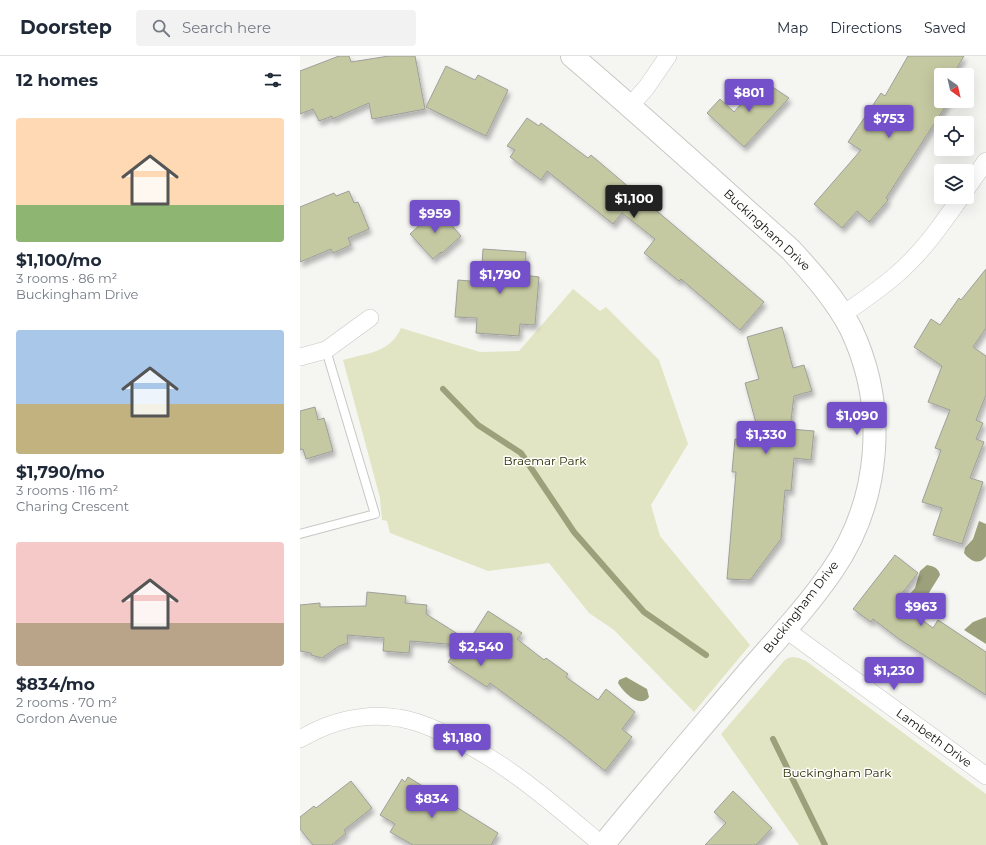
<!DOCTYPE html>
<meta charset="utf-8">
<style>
:root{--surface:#fff;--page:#f2f2f3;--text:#1f2937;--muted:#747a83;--line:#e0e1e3;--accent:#7451ca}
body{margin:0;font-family:Montserrat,sans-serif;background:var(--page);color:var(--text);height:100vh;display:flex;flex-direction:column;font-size:15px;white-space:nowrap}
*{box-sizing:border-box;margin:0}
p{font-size:13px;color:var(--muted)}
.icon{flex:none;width:22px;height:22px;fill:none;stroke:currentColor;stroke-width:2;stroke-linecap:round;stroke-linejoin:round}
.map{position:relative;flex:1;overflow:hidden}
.drawer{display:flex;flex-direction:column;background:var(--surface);width:300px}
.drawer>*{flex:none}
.needle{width:26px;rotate:146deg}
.controls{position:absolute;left:634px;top:12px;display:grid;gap:8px}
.controls a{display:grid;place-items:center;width:40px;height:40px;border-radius:4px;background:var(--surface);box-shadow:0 4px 16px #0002;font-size:20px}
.price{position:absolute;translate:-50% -34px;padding:0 9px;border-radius:4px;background:var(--accent);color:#fff;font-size:13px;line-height:26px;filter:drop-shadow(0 1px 2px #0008)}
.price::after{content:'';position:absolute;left:50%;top:24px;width:12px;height:9px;margin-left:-6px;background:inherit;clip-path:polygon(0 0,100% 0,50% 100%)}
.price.selected{background:#222;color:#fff}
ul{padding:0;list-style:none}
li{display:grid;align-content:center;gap:8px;height:212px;padding:0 16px}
li span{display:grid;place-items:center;height:124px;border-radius:4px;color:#555}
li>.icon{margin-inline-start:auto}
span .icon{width:72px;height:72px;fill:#fffc;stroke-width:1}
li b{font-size:17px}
h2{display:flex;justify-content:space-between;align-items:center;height:48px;padding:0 16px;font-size:17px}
header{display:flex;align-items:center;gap:24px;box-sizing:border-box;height:56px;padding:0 20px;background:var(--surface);border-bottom:1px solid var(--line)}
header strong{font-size:19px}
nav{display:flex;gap:22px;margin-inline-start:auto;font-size:14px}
.search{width:280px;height:36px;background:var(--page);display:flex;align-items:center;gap:10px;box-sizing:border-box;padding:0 14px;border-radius:4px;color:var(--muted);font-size:15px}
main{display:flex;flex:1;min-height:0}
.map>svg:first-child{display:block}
.green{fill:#e1e5c3}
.water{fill:#9da17b}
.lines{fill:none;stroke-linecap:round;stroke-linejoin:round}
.stream{stroke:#9da17b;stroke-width:6}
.building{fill:#c4c9a1;stroke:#9f9f9c;filter:url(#shadow)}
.lane-casing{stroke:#c7c8c4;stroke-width:10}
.street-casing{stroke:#c7c8c4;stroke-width:18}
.secondary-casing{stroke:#c7c8c4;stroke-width:24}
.lane{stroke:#fff;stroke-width:8}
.street{stroke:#fff;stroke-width:17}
.secondary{stroke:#fff;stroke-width:22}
.labels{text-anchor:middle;stroke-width:3;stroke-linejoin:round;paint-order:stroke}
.street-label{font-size:12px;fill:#0f0f0e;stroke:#fffffe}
.park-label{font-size:12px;fill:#2b2e00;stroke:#fffffe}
</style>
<header>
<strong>Doorstep</strong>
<div class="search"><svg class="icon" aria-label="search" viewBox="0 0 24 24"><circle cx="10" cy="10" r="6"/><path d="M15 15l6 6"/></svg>Search here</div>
<nav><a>Map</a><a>Directions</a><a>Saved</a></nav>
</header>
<main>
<section class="drawer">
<h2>12 homes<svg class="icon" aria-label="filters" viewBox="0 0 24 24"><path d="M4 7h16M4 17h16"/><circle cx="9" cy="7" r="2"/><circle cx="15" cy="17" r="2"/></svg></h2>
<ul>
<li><span style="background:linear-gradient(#ffd9b3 70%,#8fb573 0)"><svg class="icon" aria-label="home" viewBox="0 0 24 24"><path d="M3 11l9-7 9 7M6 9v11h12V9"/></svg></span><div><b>$1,100/mo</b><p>3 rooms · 86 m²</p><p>Buckingham Drive</p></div></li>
<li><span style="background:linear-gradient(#a9c7e8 60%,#c2b280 0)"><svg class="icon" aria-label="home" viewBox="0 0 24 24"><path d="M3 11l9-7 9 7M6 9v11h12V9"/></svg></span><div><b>$1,790/mo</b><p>3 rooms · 116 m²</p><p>Charing Crescent</p></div></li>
<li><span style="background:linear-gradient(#f6c9c9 65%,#b9a48a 0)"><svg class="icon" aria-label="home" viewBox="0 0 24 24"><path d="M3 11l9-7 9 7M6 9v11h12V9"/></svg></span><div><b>$834/mo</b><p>2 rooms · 70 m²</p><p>Gordon Avenue</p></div></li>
</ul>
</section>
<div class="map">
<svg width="686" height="789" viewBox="0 0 686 789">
<defs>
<filter id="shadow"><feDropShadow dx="2.5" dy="4.5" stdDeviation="2" flood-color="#0004"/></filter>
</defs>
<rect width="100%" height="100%" fill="#f5f6f2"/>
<g class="green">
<path d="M273,233L300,255L306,251L359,304L388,388L351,449L360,480L450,589L394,656L314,574L289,557L249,507L188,515L90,477L87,465L82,464L80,442L43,304C67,297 90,297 101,272L180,296L219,295Z"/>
<polygon points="493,601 499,602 506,605 686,738 686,789 499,789 421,678 484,605 488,602"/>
</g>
<g class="water">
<path d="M679,465L686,468V500C680,510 670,505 664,497L665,492L673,483Z"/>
<path d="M627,509C633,510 639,512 640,519L622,548L620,549L608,540L615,532L620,515Z"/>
<polygon points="686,561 686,588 664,574 673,566"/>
<path d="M326,621L347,633L349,641C340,653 323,636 318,627L319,624Z"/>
</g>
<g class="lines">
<g class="stream">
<polyline points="143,333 178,369 221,397 274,476 344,556 406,599"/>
<polyline points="473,683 525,789"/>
</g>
</g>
<g class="building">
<polygon points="39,0 49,0 51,6 89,0 115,0 125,53 72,63 69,47 32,63 32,60 19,65 13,53 0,58 0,15"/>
<polygon points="608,0 664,0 653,19 641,19 641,40 638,45 649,45 586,142 588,144 569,166 557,155 542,172 514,148 561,94 548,86 581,37 585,40"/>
<polygon points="146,10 175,24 178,19 208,34 186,80 126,51"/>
<polygon points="462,24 489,42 444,91 407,57 420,43 434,56"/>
<polygon points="227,62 239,70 241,67 288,102 291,99 464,246 440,274 381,223 379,225 344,197 355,183 322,157 313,168 247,115 241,124 210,101 215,94 207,90"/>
<polygon points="49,135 54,147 58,146 69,173 48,182 51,189 33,197 31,193 0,206 0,151 34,137 36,140"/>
<polygon points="137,153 161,180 142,197 141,196 133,203 110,178"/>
<polygon points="183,193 226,196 224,219 239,221 235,269 220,268 219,280 176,277 177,262 155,261 158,224 181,226"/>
<polygon points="686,213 686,272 673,291 686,300 686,339 676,364 683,367 676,383 684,386 670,422 683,426 662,488 633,479 642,452 622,446 641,394 635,392 650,354 628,346 642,310 614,291 631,263 640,269 659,242 661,244"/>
<polygon points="482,271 493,312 504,309 512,335 494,340 490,373 514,375 511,404 494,402 491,435 485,434 481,483 450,524 427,523 436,416 432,416 435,383 461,385 445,327 459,323 447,281"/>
<polygon points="15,351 18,364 24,362 33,395 6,403 3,393 0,394 0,355"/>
<polygon points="595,499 618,517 596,545 633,572 638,564 686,596 686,639 599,583 573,563 571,566 553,553"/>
<polygon points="67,536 106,540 105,547 127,549 126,558 169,585 188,555 222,577 217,583 244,604 246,602 268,618 266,621 298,644 306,633 335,656 322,673 332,681 305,715 263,681 190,627 187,631 148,606 160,589 110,585 109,597 83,595 84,582 47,579 48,587 39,590 22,602 11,599 11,597 0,595 0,549 20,547 20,551 66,550"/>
<polygon points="108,721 198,777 191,789 113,789 90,776 95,768 80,759 102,723 105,726"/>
<polygon points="51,725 72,752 44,774 46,777 32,789 13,789 0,773 0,761 14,750 16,752"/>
<polygon points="433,735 472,772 456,789 405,789 426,767 414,756"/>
</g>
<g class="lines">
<g class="lane-casing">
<polyline id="lane" points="0,478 75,458 26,294"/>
</g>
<g class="street-casing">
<g id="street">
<polyline points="330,50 346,32 368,0"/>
<polyline points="667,132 686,105"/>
<path d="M542,259C561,246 580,233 596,219C622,197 642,168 661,141"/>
<polyline points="0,301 26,294 70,262"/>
<polyline points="485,573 686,720"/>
<path d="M0,683C29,666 64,656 99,662C113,664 128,670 141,676C202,702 252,747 302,789"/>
</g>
</g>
<g class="secondary-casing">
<path id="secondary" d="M272,0C346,63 418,129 491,194C513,218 536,244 551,273C588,351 581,444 532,515C508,550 478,582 450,614C401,672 351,730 303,789"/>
</g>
<use href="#lane" class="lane"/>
<use href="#street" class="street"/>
<use href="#secondary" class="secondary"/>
</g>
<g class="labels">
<g class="street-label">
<text transform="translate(467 174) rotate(43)" y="4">Buckingham Drive</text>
<text transform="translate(501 551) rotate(-52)" y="4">Buckingham Drive</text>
<text transform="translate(634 682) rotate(36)" y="4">Lambeth Drive</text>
</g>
<g class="park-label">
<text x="245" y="409">Braemar Park</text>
<text x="537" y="721">Buckingham Park</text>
</g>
</g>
</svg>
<div class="controls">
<a><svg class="needle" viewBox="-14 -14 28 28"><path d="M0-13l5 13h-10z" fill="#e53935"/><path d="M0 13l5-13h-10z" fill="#747a83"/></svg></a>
<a><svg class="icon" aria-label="locate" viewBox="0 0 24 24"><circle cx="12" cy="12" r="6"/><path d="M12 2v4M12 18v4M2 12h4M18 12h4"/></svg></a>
<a><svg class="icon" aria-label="layers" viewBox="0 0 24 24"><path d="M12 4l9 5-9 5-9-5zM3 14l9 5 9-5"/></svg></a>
</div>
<b class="price" style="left:449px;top:57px">$801</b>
<b class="price" style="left:589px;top:83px">$753</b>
<b class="price selected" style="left:334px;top:163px">$1,100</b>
<b class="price" style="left:135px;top:178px">$959</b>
<b class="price" style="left:200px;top:239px">$1,790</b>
<b class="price" style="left:557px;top:380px">$1,090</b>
<b class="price" style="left:466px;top:399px">$1,330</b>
<b class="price" style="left:621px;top:571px">$963</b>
<b class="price" style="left:181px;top:611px">$2,540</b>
<b class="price" style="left:594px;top:635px">$1,230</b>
<b class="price" style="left:162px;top:702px">$1,180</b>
<b class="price" style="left:132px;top:763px">$834</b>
</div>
</main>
